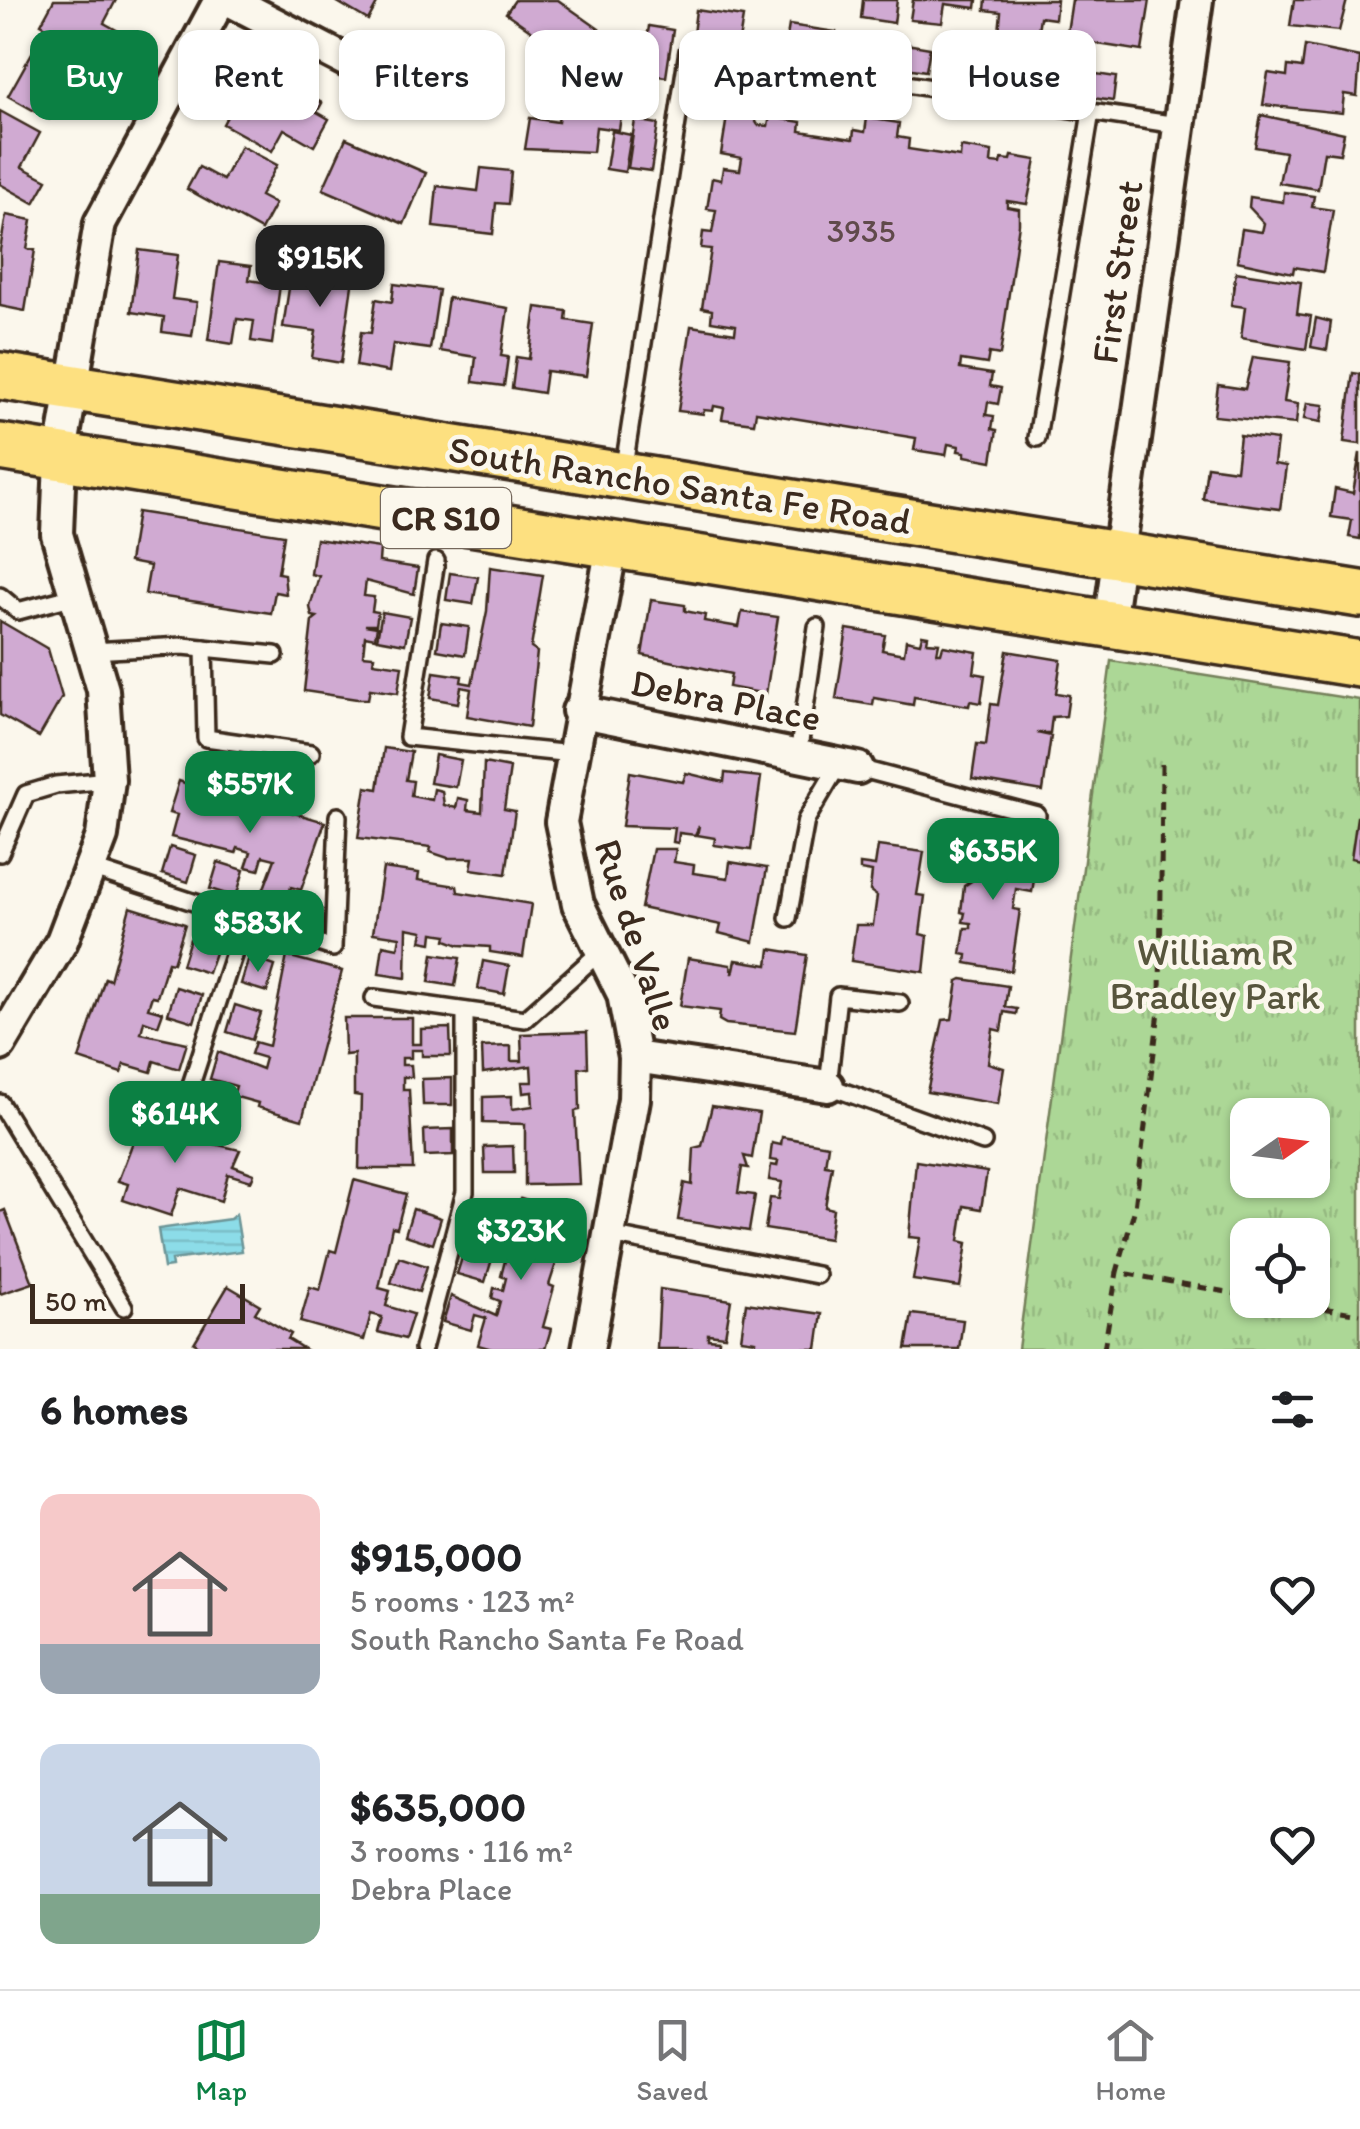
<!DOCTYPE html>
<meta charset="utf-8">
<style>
:root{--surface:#fff;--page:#f2f2f2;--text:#202124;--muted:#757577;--line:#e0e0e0;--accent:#0b8043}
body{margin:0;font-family:Itim,sans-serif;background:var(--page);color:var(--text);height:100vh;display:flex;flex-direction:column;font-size:38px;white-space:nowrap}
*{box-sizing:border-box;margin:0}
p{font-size:32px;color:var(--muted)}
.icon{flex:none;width:55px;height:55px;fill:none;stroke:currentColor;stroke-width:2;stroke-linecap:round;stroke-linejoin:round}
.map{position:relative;height:1349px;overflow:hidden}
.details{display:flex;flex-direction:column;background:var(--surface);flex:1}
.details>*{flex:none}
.top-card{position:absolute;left:30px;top:30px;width:1300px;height:90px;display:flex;gap:20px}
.needle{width:65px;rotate:76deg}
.fabs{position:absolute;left:1230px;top:1098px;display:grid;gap:20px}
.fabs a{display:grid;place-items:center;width:100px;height:100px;border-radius:20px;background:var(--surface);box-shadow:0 2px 8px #0004;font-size:50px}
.scale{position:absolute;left:30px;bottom:25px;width:215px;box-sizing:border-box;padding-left:10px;border:5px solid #3b2a1e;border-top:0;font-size:28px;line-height:35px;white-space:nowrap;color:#3b2a1e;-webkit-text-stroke:8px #fbf7ec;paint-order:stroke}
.price{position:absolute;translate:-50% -85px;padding:0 22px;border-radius:20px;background:var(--accent);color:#fff;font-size:32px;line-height:65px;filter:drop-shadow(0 2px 5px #0008)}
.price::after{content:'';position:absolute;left:50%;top:60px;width:30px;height:22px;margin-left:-15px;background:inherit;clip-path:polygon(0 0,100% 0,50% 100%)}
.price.on{background:#222;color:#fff}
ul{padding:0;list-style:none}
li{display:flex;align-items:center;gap:30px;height:250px;padding:0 40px}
li span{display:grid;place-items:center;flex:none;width:280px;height:200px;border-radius:20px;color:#555}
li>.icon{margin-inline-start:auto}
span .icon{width:120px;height:120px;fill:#fffc;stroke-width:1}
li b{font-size:42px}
h2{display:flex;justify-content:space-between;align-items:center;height:120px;padding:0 40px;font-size:42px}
.pill{padding:0 35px;border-radius:20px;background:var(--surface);box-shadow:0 2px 8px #0004;font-size:35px;line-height:90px}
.pill.on{background:var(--accent);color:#fff}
.menu{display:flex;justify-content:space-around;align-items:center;height:140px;border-top:2px solid var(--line);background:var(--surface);font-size:28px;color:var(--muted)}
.menu a{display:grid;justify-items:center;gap:5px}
.menu .on{color:var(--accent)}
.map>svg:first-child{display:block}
.park{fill:url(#park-tufts);stroke:#74805a;stroke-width:2.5;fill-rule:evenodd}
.water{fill:url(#water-rules);stroke:#6c9597;stroke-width:2.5}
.building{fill:#d0aad2;stroke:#3b2a1e;stroke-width:2.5}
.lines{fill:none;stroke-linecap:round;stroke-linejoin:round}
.lane-casing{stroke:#3b2a1e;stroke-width:22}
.street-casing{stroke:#3b2a1e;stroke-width:38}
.primary-casing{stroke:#3b2a1e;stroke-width:52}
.path{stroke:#3b2a1e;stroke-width:5;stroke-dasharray:10 8;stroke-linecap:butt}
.lane{stroke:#fbf7ec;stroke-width:15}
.street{stroke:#fbf7ec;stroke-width:30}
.primary{stroke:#fde080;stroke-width:45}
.labels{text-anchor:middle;stroke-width:9;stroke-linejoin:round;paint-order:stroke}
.number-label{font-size:32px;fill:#604a4b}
.shield{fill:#fbf7ec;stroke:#75685c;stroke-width:2.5}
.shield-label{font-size:35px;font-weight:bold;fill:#3b2a1e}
.street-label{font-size:38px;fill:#3b2a1e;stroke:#fbf7ec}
.park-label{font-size:38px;fill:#57553c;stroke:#fbf7ec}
</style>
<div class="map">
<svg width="1360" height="1349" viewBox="0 0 1360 1349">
<defs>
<pattern id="park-tufts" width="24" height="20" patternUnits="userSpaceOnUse" patternTransform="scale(2.5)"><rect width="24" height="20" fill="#acd796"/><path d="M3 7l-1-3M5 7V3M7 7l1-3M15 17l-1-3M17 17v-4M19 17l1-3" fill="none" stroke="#95b981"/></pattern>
<pattern id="water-rules" width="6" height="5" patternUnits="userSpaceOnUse" patternTransform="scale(2.5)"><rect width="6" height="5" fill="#8cdce8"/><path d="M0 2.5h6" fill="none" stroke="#7abdc7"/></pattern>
</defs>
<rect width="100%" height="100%" fill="#fbf7ec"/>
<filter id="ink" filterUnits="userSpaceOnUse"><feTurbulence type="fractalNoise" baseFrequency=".01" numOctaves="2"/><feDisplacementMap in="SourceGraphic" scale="20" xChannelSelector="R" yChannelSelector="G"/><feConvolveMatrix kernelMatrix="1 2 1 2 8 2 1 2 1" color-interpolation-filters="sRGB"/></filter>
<g filter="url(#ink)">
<path class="park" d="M1111,661L1360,700V1349H1018ZM1248,1115H1312V1180H1248ZM1248,1235H1312V1300H1248Z"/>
<polygon class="water" points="236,1214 242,1251 171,1260 172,1267 164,1268 158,1229 230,1219"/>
<g class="building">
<polygon points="54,0 116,0 104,23 129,37 114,65 41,24"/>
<polygon points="334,0 379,0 368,20"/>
<polygon points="515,0 558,0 599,29 576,62 506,13"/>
<polygon points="863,0 897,0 894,23 861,18"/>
<polygon points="913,0 977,0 976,8 945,4 942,23 910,20"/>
<polygon points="986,0 1057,0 1055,19 1040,17 1037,37 999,32 1001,12 985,10"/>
<polygon points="1072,0 1150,0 1142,51 1066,39"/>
<polygon points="1294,0 1347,0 1339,31 1290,26"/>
<polygon points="696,10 743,17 739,41 693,34"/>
<polygon points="789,25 836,32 832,56 785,49"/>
<polygon points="649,26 673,30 666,77 642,73"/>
<polygon points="42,35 106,72 91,100 67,86 49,119 8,96"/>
<polygon points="883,40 930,48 926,71 879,64"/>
<polygon points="1305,46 1360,57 1357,96 1344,94 1342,113 1263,105 1268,73 1287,76 1288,66 1302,68"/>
<polygon points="975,55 1024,62 1020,86 972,78"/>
<polygon points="1070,70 1116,77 1113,101 1066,94"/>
<polygon points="267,73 322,103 317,112 329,119 314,146 284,129 272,151 223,124 237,98 250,105"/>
<polygon points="603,84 625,88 619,130 596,127 593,152 525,149 530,118 558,122 563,87 602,93"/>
<polygon points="728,110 751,114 758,125 768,126 770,117 801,122 800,131 853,139 854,130 865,132 867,118 899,123 897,137 909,139 908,149 960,157 961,147 992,152 991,163 1001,164 1002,159 1011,160 1012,156 1036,160 1027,204 1007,201 1007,207 1019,209 1019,224 1000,355 989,353 987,364 961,360 960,369 992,374 990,386 1001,388 998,404 988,402 986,415 994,416 992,429 997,430 992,461 965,456 965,452 958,451 959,446 948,444 946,455 914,450 916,438 756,412 754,423 722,419 724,408 714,406 713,411 704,410 703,414 678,411 691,326 735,333 736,325 711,321 712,310 702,308 711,249 701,248 703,232 712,233 716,210 707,209 712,178 721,180 723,168 740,170 742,158 721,154"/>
<polygon points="0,111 40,133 22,167 47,180 34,203 0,184"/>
<polygon points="1261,115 1344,133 1340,154 1324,152 1318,189 1279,183 1285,152 1255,147"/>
<polygon points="635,120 658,124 651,171 628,168"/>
<polygon points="612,131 631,135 625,172 606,169"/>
<polygon points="346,138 426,173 404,224 323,189"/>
<polygon points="241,146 277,165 260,196 275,204 261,230 187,189 199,167 223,180"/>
<polygon points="481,168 511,171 508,204 496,203 493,234 433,227 437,186 478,191"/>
<polygon points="1284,192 1314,196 1312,207 1333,210 1323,272 1294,267 1293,273 1237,261 1242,229 1262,232 1264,223 1249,207 1250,197 1283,202"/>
<polygon points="6,215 32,220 27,249 35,250 25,311 0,306 0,250"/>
<polygon points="139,250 178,255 172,299 197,302 192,336 162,332 164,317 131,312"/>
<polygon points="219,262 251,266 249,280 280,285 272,344 251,341 254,321 237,319 233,344 208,340"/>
<polygon points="292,269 353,278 341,363 312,358 316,331 283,327"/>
<polygon points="1236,272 1301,282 1297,314 1311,316 1306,349 1241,338 1245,307 1231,305"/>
<polygon points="394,284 439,290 430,349 393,344 389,372 356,366 361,332 371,333 376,299 392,302"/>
<polygon points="448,298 508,308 501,356 508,357 504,386 473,382 476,357 440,351"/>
<polygon points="536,307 567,311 566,320 593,324 586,376 546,371 543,393 512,388 516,357 529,359"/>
<polygon points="1316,318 1331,322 1327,350 1311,347"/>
<polygon points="1253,357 1290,362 1284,402 1298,404 1296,424 1214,416 1218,385 1245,389"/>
<polygon points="1353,373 1360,374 1360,444 1344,442"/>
<polygon points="1307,403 1324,405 1321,422 1304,419"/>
<polygon points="1240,435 1277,440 1274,464 1286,466 1280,509 1203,499 1207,466 1236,470"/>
<polygon points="1360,453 1360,539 1349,537 1352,520 1331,517 1335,489 1353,493"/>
<polygon points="137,512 284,535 278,573 284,574 286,594 275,592 271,613 145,594 150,566 129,562"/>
<polygon points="316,539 380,548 379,562 418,568 414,594 366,581 364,596 374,597 372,611 378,612 376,625 365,625 377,627 375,638 365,636 363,655 374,656 373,662 402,666 398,693 370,689 368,699 357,699 304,691 312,621 317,617 312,616 310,607 319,576 311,574"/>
<polygon points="490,567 543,575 531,648 537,652 529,727 467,716 471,689 461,687 458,703 430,698 434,672 462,676 461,682 472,684 487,611"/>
<polygon points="450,573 478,577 473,604 446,600"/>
<polygon points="651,600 685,605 685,611 705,615 704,621 739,627 742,612 778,617 766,694 729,687 731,674 642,655"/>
<polygon points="382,612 410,617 405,644 377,639"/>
<polygon points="0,621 48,649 62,697 39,737 0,715"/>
<polygon points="441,623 469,627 465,655 437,650"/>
<polygon points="847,629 885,635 882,650 904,654 906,640 920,643 922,635 928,636 927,642 939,643 937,653 941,653 943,646 977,652 974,673 985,675 981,703 970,701 969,706 914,697 913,705 874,698 873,705 836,699"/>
<polygon points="1007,651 1061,660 1056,693 1069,695 1066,716 1052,717 1050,733 1037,733 1051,736 1043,791 972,779 977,744 986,745 991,704 998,705"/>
<polygon points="384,748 411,752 406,780 413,781 411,796 432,800 434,789 442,791 444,805 456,808 458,798 468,800 467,810 482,812 484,763 510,768 504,809 515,811 506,874 471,869 473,858 448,858 430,852 431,847 358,838 366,787 378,789"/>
<polygon points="435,755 461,760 456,787 430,783"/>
<polygon points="630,772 683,782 686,773 724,782 725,773 761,777 751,850 714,845 715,838 697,835 699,826 695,835 679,833 678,843 673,842 675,828 622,826"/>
<polygon points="179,781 248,805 250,800 325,822 301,890 291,887 283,912 258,904 275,859 263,856 259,870 246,867 251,852 238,848 236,853 171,837 177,815 169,813"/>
<polygon points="1357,817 1360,817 1360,860 1351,858"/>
<polygon points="963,844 1038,856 1032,892 1016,889 1013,909 1020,910 1011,971 966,963 967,955 961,954 965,928 971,928 971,923 963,922 965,913 961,912 964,886 970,882 957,880"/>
<polygon points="878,846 924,852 917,895 925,896 920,934 928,936 924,972 851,961 856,925 873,925 877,896 870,891 872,872 860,870 860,864 875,866"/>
<polygon points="170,847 196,855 188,882 162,874"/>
<polygon points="653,849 676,849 674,862 694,865 693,873 728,878 730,862 767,868 754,942 719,933 721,925 641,908"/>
<polygon points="218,862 244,870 236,897 210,889"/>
<polygon points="383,868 419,873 418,880 457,886 458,892 531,904 523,957 490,952 490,947 459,945 446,940 447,935 433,933 432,943 421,941 423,931 407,928 406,978 379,974 383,945 398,948 400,937 373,933"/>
<polygon points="130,907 185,924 173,963 168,962 157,997 152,996 148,1008 163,1012 158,1026 144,1021 141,1033 187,1043 179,1069 154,1061 151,1072 124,1064 121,1073 79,1059 105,978 110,980"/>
<polygon points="190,939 217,947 208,973 182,965"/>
<polygon points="770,949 807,955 795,1031 726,1024 719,1020 720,1011 680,1006 688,958 731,965 733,974 736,960 768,965"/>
<polygon points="433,954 460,958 455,986 429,982"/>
<polygon points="287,956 342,971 302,1120 257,1107 258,1103 233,1096 236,1086 210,1079 218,1052 262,1069 265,1058 251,1054 255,1042 269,1046"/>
<polygon points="249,957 275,966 267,992 241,984"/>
<polygon points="483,961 509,966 504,994 478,989"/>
<polygon points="962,979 1008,986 1005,1007 1017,1009 1016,1014 1004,1012 1001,1031 993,1029 988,1063 1004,1068 998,1104 927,1092 943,1020 952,1019 958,981"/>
<polygon points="176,987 202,995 194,1022 168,1014"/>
<polygon points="235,1005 261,1013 252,1040 227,1032"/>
<polygon points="344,1018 412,1018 412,1044 421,1044 421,1029 450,1028 451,1056 422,1056 422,1050 411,1050 411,1058 402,1058 402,1065 411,1065 412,1077 403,1077 403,1090 409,1090 413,1169 359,1169 361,1096 354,1095 354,1054 345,1055"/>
<polygon points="587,1032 588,1067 579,1068 580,1110 575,1111 579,1184 525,1185 525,1124 483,1123 483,1097 512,1096 512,1109 533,1106 532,1092 523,1093 522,1082 532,1082 531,1066 483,1073 482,1047 511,1046 511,1061 522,1061 521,1034"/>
<polygon points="452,1078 452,1105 423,1105 422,1079"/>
<polygon points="712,1106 759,1113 752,1158 744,1156 748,1168 742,1167 738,1193 755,1195 749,1231 678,1220 684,1183 692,1185 694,1148 702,1146"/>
<polygon points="143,1116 181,1126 178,1131 199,1134 198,1139 206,1142 240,1150 233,1166 254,1174 251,1181 228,1174 221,1201 180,1188 171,1216 123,1200 128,1184 118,1181"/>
<polygon points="453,1129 453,1155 425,1156 424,1130"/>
<polygon points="782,1137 828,1145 825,1165 832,1166 825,1207 833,1209 829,1239 765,1229 770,1198 779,1199 782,1182 769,1180 771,1165 777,1166 778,1161 770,1160 772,1143 781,1145"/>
<polygon points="513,1146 514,1173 485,1173 484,1147"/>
<polygon points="916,1161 987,1172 981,1209 964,1206 959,1241 967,1243 960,1287 913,1280 920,1238 909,1237"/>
<polygon points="354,1180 406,1194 397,1228 392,1227 379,1288 390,1291 386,1306 413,1314 405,1339 378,1332 382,1317 371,1314 364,1340 300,1322 310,1287 320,1290 330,1250 336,1252"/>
<polygon points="521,1199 572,1215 549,1285 554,1287 543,1327 551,1329 545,1349 492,1349 478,1345 486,1318 475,1315 471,1330 443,1322 451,1296 496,1316 500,1301 492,1298 494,1288 503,1290 506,1278 501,1276"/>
<polygon points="480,1200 507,1208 499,1234 473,1226"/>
<polygon points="413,1209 441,1218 433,1244 405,1235"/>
<polygon points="5,1210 33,1283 0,1294 0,1212"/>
<polygon points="465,1248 493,1256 485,1282 457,1274"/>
<polygon points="399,1257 427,1266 419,1292 391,1283"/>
<polygon points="228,1286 260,1305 255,1313 291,1334 288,1339 304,1349 205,1349 194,1343"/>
<polygon points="660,1289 731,1300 725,1336 708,1334 708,1339 719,1340 718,1349 657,1349"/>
<polygon points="746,1303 822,1314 817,1349 755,1349 756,1341 741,1339"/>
<polygon points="912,1314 963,1320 959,1349 906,1349"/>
</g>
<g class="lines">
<g class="lane-casing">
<g id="lane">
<polyline points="1037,438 1091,112"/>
<polyline points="623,473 688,51 1177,125"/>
<polyline points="436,561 408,737 572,754"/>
<polyline points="0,596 18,611 75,596"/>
<polyline points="204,648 206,738 311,753"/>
<polyline points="92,651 183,646 275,655"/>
<polyline points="798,755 817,627"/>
<polyline points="858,768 1037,815"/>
<polyline points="0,853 26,794 56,785 109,780"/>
<polyline points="90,868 333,948 338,816"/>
<polyline points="788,918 806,820 839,764"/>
<polyline points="374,998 525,1019 601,951"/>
<polyline points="900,1003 838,996 828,1086 983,1142"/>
<polyline points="188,1094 245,919"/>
<polyline points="0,1103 124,1307"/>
<polyline points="610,1235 817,1275"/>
<polyline points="423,1349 465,1192 465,1011"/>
</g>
</g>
<g class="street-casing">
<g id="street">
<polyline points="229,0 372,74 441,81"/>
<polyline points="1109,624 1197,0"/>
<polyline points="578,711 858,768"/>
<polyline points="0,1045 62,941 102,836 109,780 103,690 57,534 60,459 100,223 220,0"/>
<polyline points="635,1057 828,1086"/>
<polyline points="588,1349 634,1099 635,1057 623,994 578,904 561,822 612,546"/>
</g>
</g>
<g class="primary-casing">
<g id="primary">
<polyline points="0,376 1360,594"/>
<polyline points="0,447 1360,664"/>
</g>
</g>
<g class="path">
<polyline points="1162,764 1160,1003 1135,1208 1117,1272 1248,1296"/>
<polyline points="1270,1300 1360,1314"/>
<polyline points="1104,1349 1117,1272"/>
</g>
<use href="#lane" class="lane"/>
<use href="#street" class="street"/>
<use href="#primary" class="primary"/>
</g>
</g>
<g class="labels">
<g class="number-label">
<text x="861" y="242">3935</text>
</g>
<rect class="shield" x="381" y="488" width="130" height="60" rx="8"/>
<g class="shield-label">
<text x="446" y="530">CR S10</text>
</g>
<g class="street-label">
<text transform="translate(1117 272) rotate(-82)" y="13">First Street</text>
<text transform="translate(680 485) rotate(9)" y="13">South Rancho Santa Fe Road</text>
<text transform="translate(726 700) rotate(11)" y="13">Debra Place</text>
<text transform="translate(637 935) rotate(72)" y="13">Rue de Valle</text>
</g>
<g class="park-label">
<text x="1215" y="965">William R<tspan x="1215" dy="44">Bradley Park</tspan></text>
</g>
</g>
</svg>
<div class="fabs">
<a><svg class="needle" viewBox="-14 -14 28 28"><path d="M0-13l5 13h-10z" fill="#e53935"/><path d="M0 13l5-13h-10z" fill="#757577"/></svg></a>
<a><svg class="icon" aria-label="locate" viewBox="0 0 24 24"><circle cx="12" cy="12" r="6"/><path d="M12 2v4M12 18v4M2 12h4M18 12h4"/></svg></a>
</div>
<div class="scale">50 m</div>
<b class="price on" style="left:320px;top:310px">$915K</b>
<b class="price" style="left:250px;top:836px">$557K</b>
<b class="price" style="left:993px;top:903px">$635K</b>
<b class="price" style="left:258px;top:975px">$583K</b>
<b class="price" style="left:175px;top:1166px">$614K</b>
<b class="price" style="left:521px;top:1283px">$323K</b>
<div class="top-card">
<a class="pill on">Buy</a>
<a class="pill">Rent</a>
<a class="pill">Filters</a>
<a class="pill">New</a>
<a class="pill">Apartment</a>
<a class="pill">House</a>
</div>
</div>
<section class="details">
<h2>6 homes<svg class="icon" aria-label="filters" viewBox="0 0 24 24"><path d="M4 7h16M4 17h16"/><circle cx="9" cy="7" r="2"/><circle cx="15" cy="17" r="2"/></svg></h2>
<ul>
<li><span style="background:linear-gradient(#f6c9c9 75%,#9aa5b1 0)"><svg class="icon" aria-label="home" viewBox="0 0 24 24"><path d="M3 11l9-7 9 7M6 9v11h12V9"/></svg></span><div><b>$915,000</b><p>5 rooms · 123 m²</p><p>South Rancho Santa Fe Road</p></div><svg class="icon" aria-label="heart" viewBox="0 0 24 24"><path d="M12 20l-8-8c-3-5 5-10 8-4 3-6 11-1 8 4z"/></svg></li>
<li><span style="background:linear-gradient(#c9d6e8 75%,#7fa58c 0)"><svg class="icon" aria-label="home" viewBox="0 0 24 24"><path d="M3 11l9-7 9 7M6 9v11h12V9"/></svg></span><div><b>$635,000</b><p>3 rooms · 116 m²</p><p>Debra Place</p></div><svg class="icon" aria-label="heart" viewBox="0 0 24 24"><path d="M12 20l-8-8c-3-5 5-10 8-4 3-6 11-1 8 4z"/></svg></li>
</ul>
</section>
<nav class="menu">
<a class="on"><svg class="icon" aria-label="map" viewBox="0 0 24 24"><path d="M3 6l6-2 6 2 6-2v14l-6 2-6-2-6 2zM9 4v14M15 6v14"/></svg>Map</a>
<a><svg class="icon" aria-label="saved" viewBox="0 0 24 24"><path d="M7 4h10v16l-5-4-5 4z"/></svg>Saved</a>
<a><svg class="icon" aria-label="home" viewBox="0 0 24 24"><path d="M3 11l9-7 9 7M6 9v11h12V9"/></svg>Home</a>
</nav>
